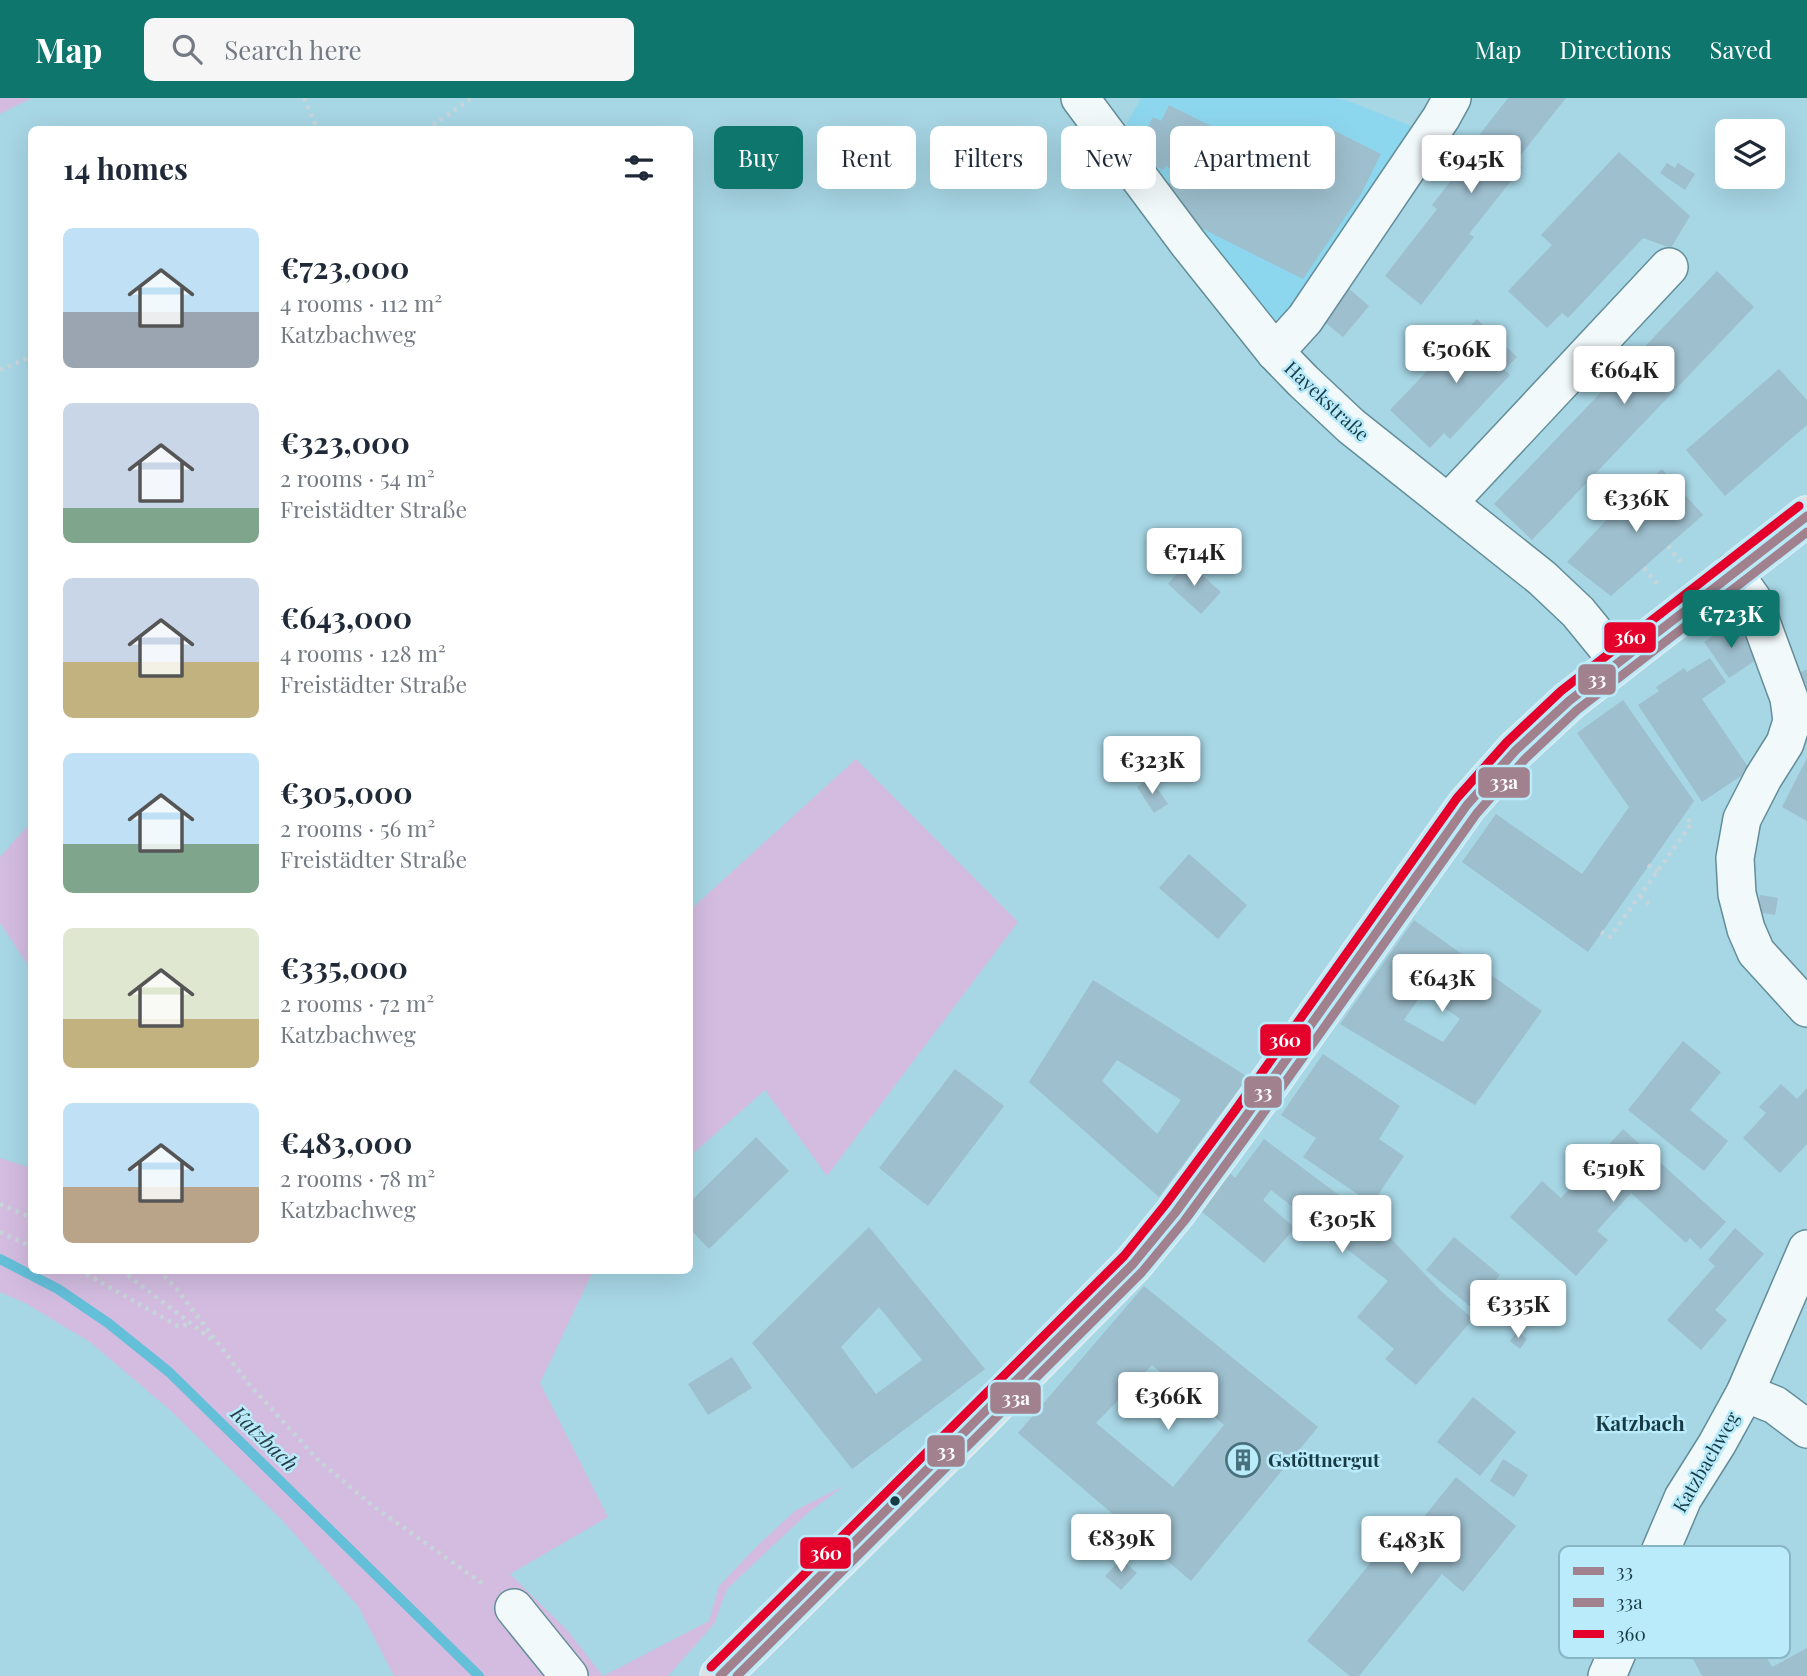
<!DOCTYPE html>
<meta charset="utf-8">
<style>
:root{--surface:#fff;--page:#f6f6f7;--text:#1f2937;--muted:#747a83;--accent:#0f766e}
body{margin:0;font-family:"Playfair Display",serif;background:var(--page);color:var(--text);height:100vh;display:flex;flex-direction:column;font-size:26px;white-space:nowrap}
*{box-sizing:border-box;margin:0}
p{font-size:23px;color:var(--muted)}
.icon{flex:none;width:38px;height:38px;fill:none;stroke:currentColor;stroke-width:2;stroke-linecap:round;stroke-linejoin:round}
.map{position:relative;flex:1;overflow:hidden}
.panel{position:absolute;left:28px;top:28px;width:665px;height:1148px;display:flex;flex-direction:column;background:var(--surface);border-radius:10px;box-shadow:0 7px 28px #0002}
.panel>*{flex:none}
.top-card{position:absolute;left:714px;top:28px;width:665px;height:63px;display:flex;gap:14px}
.fabs{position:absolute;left:1715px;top:21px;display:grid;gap:14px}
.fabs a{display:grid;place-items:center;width:70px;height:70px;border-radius:10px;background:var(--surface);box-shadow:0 7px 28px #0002;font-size:35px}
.price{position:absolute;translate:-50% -60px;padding:0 16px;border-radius:7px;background:#fff;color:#222;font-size:23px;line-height:46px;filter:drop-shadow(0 2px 4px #0008)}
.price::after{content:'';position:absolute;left:50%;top:42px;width:21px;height:16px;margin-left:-10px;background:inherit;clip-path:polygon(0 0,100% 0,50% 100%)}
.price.selected{background:var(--accent);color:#fff}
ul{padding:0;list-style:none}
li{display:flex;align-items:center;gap:21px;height:175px;padding:0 35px}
li span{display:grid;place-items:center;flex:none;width:196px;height:140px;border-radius:10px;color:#555}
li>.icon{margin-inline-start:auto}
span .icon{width:84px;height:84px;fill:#fffc;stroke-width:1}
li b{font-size:30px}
h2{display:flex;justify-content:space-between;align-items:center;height:84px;padding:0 35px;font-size:30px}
.chip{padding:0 24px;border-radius:10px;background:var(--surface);box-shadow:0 7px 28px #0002;font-size:24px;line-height:63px}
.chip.selected{background:var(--accent);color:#fff}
header{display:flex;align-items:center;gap:42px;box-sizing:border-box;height:98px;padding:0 35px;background:var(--accent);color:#fff}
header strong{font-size:33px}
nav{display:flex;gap:38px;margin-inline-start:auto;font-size:24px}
.search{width:490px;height:63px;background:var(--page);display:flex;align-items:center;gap:18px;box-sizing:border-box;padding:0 24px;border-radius:10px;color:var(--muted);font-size:26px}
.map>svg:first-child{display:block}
.built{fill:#8dd7ee}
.green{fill:#d3bce0}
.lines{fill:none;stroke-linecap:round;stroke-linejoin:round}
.stream{stroke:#64bfd9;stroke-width:10}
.building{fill:#9ebfce;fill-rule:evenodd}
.minor-casing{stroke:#638d99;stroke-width:40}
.major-casing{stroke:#d7edf3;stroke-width:42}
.path{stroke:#c6d5da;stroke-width:4.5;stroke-dasharray:3.5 5;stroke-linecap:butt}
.minor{stroke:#f2f9fb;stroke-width:37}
.major{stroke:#dfe0e1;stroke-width:38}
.bus-1-casing{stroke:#baebfb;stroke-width:14}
.bus-2-casing{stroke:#baebfb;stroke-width:14}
.bus-3-casing{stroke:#baebfb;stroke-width:14}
.bus-1{stroke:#a0818d;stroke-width:9}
.bus-2{stroke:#a0818d;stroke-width:9}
.bus-3{stroke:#e4002b;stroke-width:9}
.bus-dot{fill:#173b45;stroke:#baebfb;stroke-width:2.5}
.labels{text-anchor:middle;stroke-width:5;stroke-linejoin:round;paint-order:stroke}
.street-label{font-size:19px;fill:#173b45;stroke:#baebfb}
.poi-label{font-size:19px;font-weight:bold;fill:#173b45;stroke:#baebfb;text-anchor:start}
.neighbourhood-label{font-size:21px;font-weight:bold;fill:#173b45;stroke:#baebfb}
.water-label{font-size:21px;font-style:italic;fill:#253d45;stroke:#baebfb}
.key{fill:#baebfb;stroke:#89b6c4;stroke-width:2}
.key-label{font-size:19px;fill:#173b45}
.line-badge{stroke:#baebfb;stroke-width:2.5}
.badge-label{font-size:19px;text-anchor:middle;font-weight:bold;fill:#fff}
</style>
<header>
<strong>Map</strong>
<div class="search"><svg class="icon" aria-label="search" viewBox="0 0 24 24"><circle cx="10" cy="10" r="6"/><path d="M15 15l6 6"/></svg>Search here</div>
<nav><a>Map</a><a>Directions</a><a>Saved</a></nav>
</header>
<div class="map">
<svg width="1807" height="1578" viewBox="0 0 1807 1578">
<rect width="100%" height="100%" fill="#a7d6e5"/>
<polygon class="built" points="1141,0 1333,0 1346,2 1411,28 1360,120 1291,216 1265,225 1119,40"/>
<g class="green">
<polygon points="0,0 32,0 0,16"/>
<polygon points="856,661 1018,824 827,1078 765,992 690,1058 690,812"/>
<polygon points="31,724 31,872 0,825 0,759"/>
<polygon points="0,1060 28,1069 31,1067 32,1172 593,1173 540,1285 608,1419 510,1476 567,1532 603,1578 709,1523 719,1488 757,1448 796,1412 844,1388 810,1413 727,1491 714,1526 668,1578 394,1578 358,1508 282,1422 171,1313 90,1244 25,1205 0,1194"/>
</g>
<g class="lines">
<polyline class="stream" points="0,1161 58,1191 108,1225 169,1274 479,1578"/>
</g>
<g class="building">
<polygon points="1508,0 1566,0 1515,64 1522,69 1469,136 1474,139 1421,207 1385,178 1437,111 1432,107 1484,40 1480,36"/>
<polygon points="1169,7 1237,41 1240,38 1304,70 1325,28 1381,56 1361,96 1303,181 1195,127 1166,90 1175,73 1166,68 1163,72 1143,62 1151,48 1141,43 1153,19 1161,23"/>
<polygon points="1619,54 1690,118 1671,150 1643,140 1568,220 1562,215 1547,230 1508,193 1552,147 1541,137"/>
<polygon points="1667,65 1675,70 1678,65 1695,76 1685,92 1660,75"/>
<polygon points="1717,173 1754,209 1532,442 1494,406"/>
<polygon points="1348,190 1369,208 1343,239 1322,222"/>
<polygon points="1477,221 1517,259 1504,272 1510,277 1450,341 1444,335 1430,350 1390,312"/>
<polygon points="1779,271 1807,302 1807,327 1725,398 1686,352"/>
<polygon points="1662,371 1703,417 1611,498 1567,464 1613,415"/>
<polygon points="1187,464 1221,494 1201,516 1168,486"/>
<polygon points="1734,524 1759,560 1729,580 1704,544"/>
<polygon points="1710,560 1726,584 1702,601 1750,672 1702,704 1638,607 1659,593 1656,589 1684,570 1687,574"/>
<polygon points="1807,571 1807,591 1799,575"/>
<polygon points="1623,602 1694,703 1588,854 1462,764 1496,716 1582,776 1629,709 1577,635"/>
<polygon points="1807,660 1807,723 1782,709"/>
<polygon points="1150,680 1168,706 1154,715 1137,689"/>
<polygon points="1189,756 1247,807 1218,841 1159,790"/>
<polygon points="1760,797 1778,800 1775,817 1757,814"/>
<path d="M1414,822L1542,913L1475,1007L1340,926ZM1423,894L1460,921L1443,944L1404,922Z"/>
<path d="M1093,882L1248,979L1159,1099L1029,984ZM1117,962L1181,1002L1157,1036L1102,983Z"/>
<polygon points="1683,943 1721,974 1690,1012 1728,1043 1704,1073 1628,1012"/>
<polygon points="1323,956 1400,1008 1379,1041 1404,1058 1372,1106 1303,1059 1316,1040 1281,1017"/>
<polygon points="955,971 1004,1008 928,1108 879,1070"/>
<polygon points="1781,986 1797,1001 1807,990 1807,1046 1780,1075 1743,1040 1766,1015 1759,1009"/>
<polygon points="1623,1031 1726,1124 1701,1151 1690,1140 1686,1145 1631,1095 1597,1133 1608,1142 1576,1178 1510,1119 1542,1083 1561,1100"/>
<polygon points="756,1039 789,1073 709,1151 690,1131 690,1104"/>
<polygon points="1264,1041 1376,1125 1442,1194 1473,1221 1416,1287 1385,1261 1394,1251 1357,1219 1388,1183 1271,1092 1263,1102 1295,1130 1264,1165 1201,1113 1230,1075 1235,1080"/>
<path d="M869,1129L985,1271L852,1371L752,1245ZM879,1209L922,1262L876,1296L841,1249Z"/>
<polygon points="1735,1130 1764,1156 1715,1212 1727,1222 1701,1252 1667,1222 1715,1168 1708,1162"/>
<polygon points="1454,1139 1500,1177 1472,1210 1426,1172"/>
<path d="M1144,1188L1318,1329L1191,1483L1018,1335ZM1152,1267L1224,1327L1173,1389L1096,1325Z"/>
<polygon points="1517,1233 1527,1241 1520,1251 1510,1243"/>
<polygon points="732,1259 752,1290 708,1317 688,1286"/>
<polygon points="1473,1299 1516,1334 1480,1378 1437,1344"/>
<polygon points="1503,1361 1528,1377 1514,1399 1490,1383"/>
<polygon points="1456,1379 1516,1428 1463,1494 1442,1476 1359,1578 1350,1578 1307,1543 1393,1437 1403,1445"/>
<polygon points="1121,1461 1137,1475 1121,1492 1105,1478"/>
<polygon points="1750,1528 1772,1569 1807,1550 1807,1578 1702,1578 1692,1559"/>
</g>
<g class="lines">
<g class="minor-casing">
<g id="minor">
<polyline points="1080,0 1188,145 1275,254 1303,283 1351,328 1542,480 1578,514 1618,563"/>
<polyline points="1275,254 1305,221 1441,20 1452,0"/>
<polyline points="1448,405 1669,169"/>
<polyline points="1733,474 1753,502 1789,600 1792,623 1785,645 1763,680 1742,721 1735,760 1737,796 1746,831 1756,854 1807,910"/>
<polyline points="1745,1295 1775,1307 1807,1331"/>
<polyline points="514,1510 569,1578"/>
<polyline points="1607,1578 1683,1400 1717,1346 1745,1295 1807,1151"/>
</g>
</g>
<g class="major-casing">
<polyline id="major" points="720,1578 977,1324 1133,1166 1175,1115 1244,1021 1467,707 1516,652 1569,603 1807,418"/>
</g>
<g class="path">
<polyline points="304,0 318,32"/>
<polyline points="426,32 472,0"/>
<polyline points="0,272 32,258"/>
<polyline points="1668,448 1684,468"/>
<polyline points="1644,470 1659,488"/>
<polyline points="1648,767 1657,774"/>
<polyline points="1640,798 1651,808"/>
<polyline points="1601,834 1610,839 1692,725 1684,718"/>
<polyline points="29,1079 32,1080"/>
<polyline points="0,1106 32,1120"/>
<polyline points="0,1134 32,1149"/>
<polyline points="79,1172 178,1228 191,1226"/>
<polyline points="121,1172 215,1244"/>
<polyline points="158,1172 176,1190 249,1286 317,1361 373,1408 486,1488"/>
</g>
<use href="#minor" class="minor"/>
<use href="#major" class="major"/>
<g class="bus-1-casing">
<polyline id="bus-1" points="720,1578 1133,1166 1175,1115 1244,1021 1467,707 1516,652 1569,603 1807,418"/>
</g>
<g class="bus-2-casing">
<polyline id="bus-2" points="737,1578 1142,1174 1185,1122 1254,1028 1477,715 1525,661 1577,612 1807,434"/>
</g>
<g class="bus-3-casing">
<polyline id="bus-3" points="711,1569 1124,1158 1165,1107 1234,1014 1457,700 1507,644 1561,593 1799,408"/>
</g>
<use href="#bus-1" class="bus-1"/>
<use href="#bus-2" class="bus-2"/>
<use href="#bus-3" class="bus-3"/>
</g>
<defs>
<g id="building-ring" transform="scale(1.75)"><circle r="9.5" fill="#baebfb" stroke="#49717d" stroke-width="1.5"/><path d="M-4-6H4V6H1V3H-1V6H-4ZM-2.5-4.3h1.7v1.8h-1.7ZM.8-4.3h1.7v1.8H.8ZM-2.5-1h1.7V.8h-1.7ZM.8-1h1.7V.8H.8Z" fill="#49717d"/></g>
</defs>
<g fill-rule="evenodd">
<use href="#building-ring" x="1243" y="1362"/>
</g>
<circle class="bus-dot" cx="895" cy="1403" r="6"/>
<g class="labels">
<g class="street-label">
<text transform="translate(1327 303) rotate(43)" y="7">Hayekstraße</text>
<text transform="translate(1706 1364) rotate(-60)" y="7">Katzbachweg</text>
</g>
<g class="poi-label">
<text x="1268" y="1369">Gstöttnergut</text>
</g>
<g class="neighbourhood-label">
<text x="1640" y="1333">Katzbach</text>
</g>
<g class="water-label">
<text transform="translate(264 1341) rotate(44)" y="7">Katzbach</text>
</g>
</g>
<rect x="1559" y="1448" width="231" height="112" rx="10" class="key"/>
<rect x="1573" y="1469" width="31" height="8" fill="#a0818d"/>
<rect x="1573" y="1500" width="31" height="9" fill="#a0818d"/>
<rect x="1573" y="1532" width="31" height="8" fill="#e4002b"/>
<g class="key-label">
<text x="1616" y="1480">33</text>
<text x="1616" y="1511">33a</text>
<text x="1616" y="1543">360</text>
</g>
<g class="line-badge">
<rect x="1603" y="523" width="54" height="33" rx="7" fill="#e4002b"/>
<rect x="1577" y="565" width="40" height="33" rx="7" fill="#a0818d"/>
<rect x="1477" y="668" width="54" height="33" rx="7" fill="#a0818d"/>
<rect x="1259" y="925" width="53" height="34" rx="7" fill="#e4002b"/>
<rect x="1243" y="977" width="40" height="34" rx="7" fill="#a0818d"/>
<rect x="989" y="1283" width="53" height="34" rx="7" fill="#a0818d"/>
<rect x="926" y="1336" width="40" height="34" rx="7" fill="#a0818d"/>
<rect x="799" y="1438" width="53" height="34" rx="7" fill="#e4002b"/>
</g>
<g class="badge-label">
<text x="1630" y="546">360</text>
<text x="1597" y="588">33</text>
<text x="1504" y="691">33a</text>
<text x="1285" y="949">360</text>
<text x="1263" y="1001">33</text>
<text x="1016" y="1307">33a</text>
<text x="946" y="1360">33</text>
<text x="826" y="1462">360</text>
</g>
</svg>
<div class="fabs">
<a><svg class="icon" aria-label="layers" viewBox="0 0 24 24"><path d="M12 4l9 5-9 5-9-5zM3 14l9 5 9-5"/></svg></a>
</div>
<b class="price" style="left:1471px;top:97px">€945K</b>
<b class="price" style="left:1456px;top:287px">€506K</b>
<b class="price" style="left:1624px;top:308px">€664K</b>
<b class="price" style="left:1636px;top:436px">€336K</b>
<b class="price" style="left:1194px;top:490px">€714K</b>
<b class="price selected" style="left:1731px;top:552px">€723K</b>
<b class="price" style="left:1152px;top:698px">€323K</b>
<b class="price" style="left:1442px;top:916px">€643K</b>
<b class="price" style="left:1613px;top:1106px">€519K</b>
<b class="price" style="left:1342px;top:1157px">€305K</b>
<b class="price" style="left:1518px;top:1242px">€335K</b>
<b class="price" style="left:1168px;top:1334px">€366K</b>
<b class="price" style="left:1121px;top:1476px">€839K</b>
<b class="price" style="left:1411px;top:1478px">€483K</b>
<div class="top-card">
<a class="chip selected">Buy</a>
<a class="chip">Rent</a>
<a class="chip">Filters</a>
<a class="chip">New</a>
<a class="chip">Apartment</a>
</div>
<section class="panel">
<h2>14 homes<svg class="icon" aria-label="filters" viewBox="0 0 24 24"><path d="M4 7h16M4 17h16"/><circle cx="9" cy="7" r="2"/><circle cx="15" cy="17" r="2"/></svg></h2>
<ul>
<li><span style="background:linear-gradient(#bfe0f5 60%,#9aa5b1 0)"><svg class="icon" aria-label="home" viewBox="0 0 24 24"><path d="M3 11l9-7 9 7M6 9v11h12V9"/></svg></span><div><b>€723,000</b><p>4 rooms · 112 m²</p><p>Katzbachweg</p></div></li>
<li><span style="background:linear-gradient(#c9d6e8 75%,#7fa58c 0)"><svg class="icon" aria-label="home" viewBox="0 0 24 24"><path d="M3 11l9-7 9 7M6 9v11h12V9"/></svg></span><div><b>€323,000</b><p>2 rooms · 54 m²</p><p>Freistädter Straße</p></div></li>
<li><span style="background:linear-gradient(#c9d6e8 60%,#c2b280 0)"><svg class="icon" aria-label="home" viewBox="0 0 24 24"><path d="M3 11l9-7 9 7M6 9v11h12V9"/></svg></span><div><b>€643,000</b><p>4 rooms · 128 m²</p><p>Freistädter Straße</p></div></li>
<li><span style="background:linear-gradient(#bfe0f5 65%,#7fa58c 0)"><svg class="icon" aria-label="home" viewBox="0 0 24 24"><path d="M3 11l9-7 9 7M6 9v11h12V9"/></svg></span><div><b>€305,000</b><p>2 rooms · 56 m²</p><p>Freistädter Straße</p></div></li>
<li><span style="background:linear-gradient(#dfe7d0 65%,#c2b280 0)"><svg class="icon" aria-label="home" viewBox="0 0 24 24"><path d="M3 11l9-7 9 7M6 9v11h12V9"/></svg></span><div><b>€335,000</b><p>2 rooms · 72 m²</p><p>Katzbachweg</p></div></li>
<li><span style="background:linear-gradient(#bfe0f5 60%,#b9a48a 0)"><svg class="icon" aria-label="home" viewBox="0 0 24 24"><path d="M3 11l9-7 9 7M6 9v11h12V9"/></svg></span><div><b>€483,000</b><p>2 rooms · 78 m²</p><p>Katzbachweg</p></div></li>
</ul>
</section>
</div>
